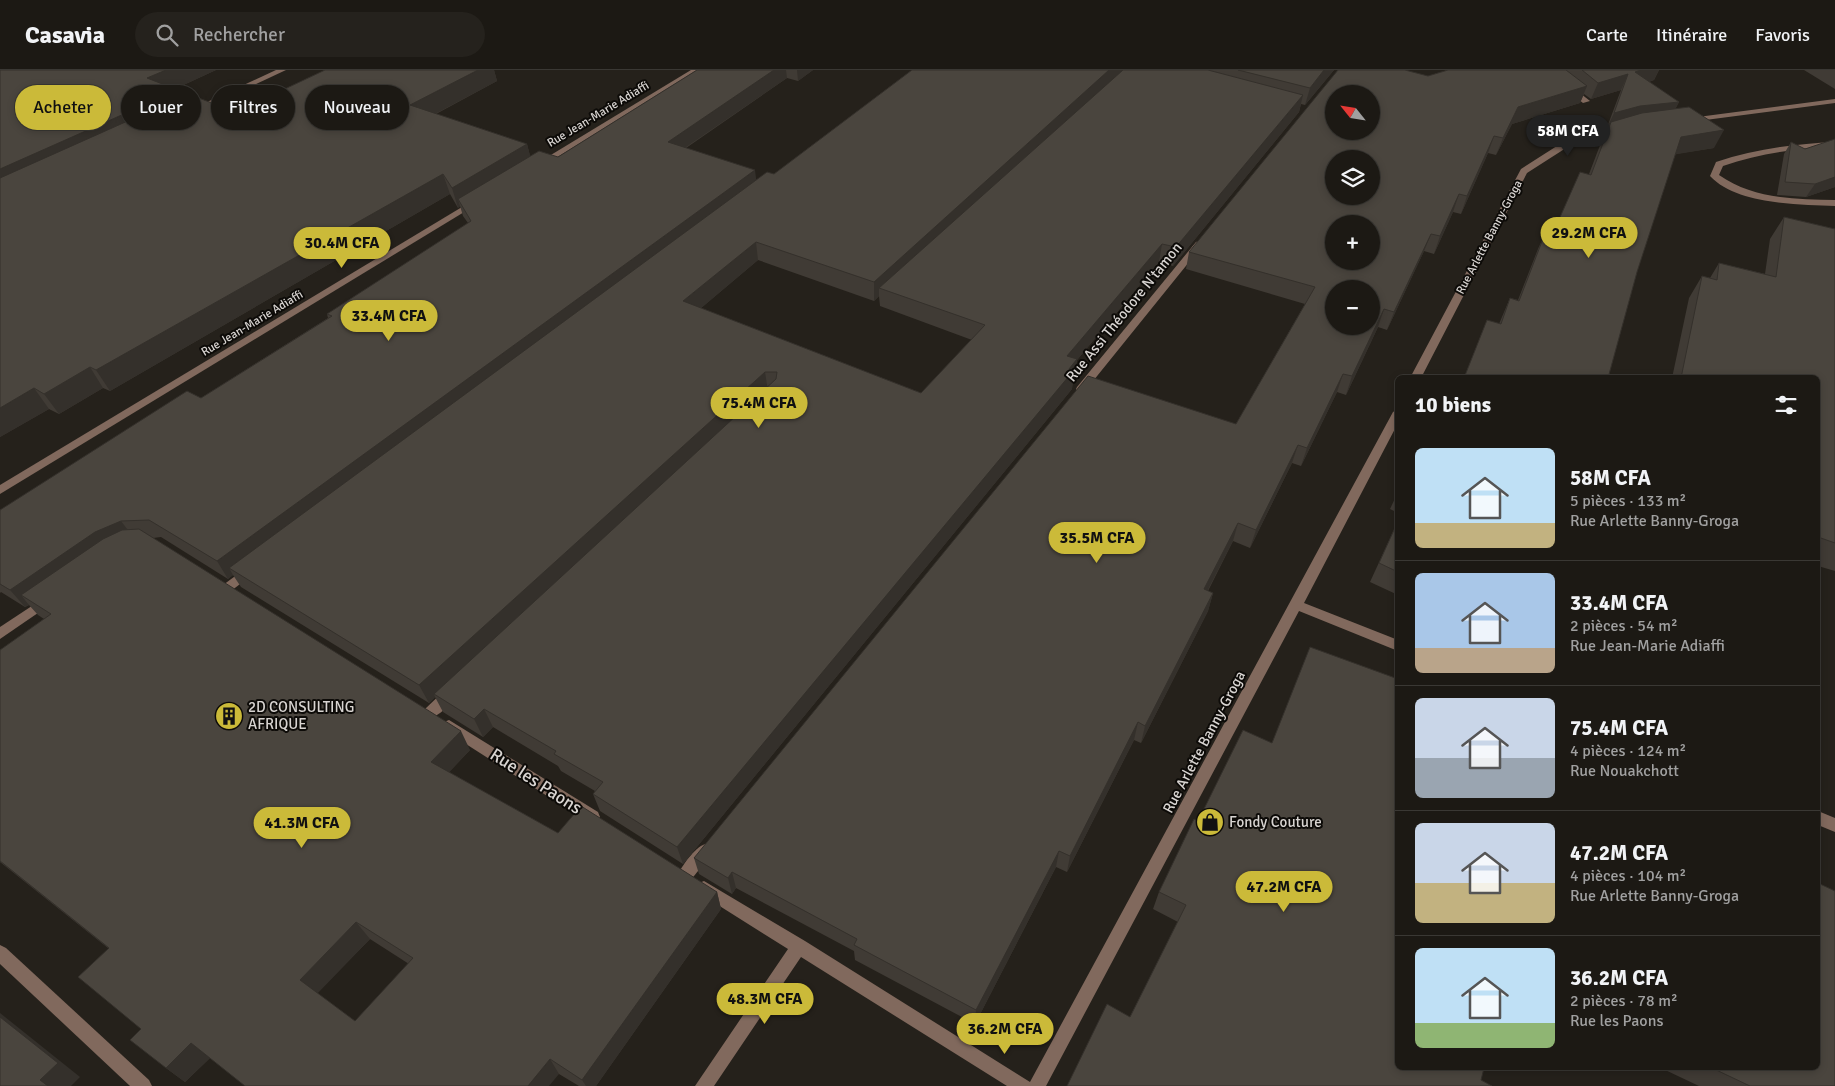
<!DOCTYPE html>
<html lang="fr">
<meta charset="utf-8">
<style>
:root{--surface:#1c1914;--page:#25221d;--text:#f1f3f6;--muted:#a0a0a0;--line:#3a3834;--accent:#cbba39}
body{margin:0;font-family:Signika,sans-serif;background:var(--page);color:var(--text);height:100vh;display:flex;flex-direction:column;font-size:19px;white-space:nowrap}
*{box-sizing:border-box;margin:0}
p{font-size:16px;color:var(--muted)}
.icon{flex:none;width:28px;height:28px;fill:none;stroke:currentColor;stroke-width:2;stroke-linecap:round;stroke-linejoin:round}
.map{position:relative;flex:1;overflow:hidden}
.details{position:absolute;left:1395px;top:305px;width:425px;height:695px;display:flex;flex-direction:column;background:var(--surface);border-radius:8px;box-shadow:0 2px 8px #0003,0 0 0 1px var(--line)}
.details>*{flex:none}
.guide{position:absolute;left:15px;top:15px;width:475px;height:45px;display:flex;gap:10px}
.needle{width:32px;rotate:300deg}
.tools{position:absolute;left:1325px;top:15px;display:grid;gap:10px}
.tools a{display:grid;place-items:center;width:55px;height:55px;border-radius:50%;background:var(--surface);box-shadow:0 2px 8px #0003,0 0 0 1px var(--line);font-size:25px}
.price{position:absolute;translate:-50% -42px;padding:0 11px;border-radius:18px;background:var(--accent);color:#111;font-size:16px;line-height:32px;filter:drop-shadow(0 1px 2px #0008)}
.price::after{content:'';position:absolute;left:50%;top:30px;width:15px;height:11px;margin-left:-8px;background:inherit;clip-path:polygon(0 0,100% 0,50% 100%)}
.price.on{background:#222;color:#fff}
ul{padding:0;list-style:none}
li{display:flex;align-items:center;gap:15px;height:125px;padding:0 20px}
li+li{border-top:1px solid var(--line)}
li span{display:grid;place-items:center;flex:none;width:140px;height:100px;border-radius:8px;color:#555}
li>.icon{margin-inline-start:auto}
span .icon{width:60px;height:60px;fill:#fffc;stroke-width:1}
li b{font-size:21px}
h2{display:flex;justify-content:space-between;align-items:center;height:60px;padding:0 20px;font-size:21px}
.chip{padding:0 18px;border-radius:22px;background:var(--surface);box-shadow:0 2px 8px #0003,0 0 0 1px var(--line);font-size:18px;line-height:45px}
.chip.on{background:var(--accent);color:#111}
header{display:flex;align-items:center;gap:30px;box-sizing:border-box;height:70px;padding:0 25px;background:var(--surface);border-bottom:1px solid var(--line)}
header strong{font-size:24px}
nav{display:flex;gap:28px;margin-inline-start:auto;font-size:18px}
.search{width:350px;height:45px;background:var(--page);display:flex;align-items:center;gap:12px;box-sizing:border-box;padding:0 18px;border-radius:28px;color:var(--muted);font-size:19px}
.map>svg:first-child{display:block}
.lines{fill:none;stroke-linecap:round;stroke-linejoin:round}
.minor{fill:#81695d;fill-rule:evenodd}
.wall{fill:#403b35;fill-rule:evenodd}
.shaded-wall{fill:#34302b}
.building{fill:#4a453e;stroke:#34302b;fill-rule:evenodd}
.labels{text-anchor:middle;stroke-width:4;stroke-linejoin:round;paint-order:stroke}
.far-street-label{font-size:12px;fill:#d8d4d1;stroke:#0d0b08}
.street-label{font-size:15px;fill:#d8d4d1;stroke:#0d0b08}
.poi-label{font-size:15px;fill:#d8d4d1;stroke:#0d0b08;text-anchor:start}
.near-street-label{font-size:18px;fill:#d8d4d1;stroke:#0d0b08}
</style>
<header>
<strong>Casavia</strong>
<div class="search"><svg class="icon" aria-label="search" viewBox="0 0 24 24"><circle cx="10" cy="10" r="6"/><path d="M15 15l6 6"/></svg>Rechercher</div>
<nav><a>Carte</a><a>Itinéraire</a><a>Favoris</a></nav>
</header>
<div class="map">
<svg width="1835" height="1016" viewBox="0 0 1835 1016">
<rect width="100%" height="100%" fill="#25211b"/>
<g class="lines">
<g class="minor">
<polygon points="276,0 286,0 199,41 192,39"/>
<polygon points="691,0 700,0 543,96 536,94"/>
<polygon points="1542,0 1551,0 1590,31 1583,33"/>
<polygon points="1835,29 1835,33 1690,52 1686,50 1690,48"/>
<polygon points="1621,58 1624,58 1624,62 1566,78 1527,103 1421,308 1410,308 1521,99 1560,74"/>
<path d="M1835,72V76C1796,79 1759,83 1723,96L1719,105C1753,129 1794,129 1835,130V136C1798,134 1737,135 1710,106L1716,92C1755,79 1794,74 1835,72Z"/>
<polygon points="472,131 479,133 0,424 0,415"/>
<polygon points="1199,171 1204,174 1202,176 1085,321 1077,321 1076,319 1077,317 1196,172"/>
<polygon points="1398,339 1398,353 1304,533 1398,570 1398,581 1299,541 1046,1016 1007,1016 801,887 714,1016 695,1016 788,879 699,823 696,818 699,813 704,811 805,871 1030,1012 1393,342"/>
<polygon points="249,496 255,501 253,504 231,521 223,521 221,518 223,515"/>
<polygon points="47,526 51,528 53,531 51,534 0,569 0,557"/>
<path d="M452,616L457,618L459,622L457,626C449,634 437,651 425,647L423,643L425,639L447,618Z"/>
<polygon points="449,650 598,742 600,747 598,752 593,754 588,752 444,660 442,656 444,652"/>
<polygon points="1818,741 1835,748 1835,762 1818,755"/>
<path d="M705,774L710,776L713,781L710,786L690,811L685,813L680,811L677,806C682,796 694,778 705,774Z"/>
<polygon points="0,875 6,878 149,1010 152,1016 130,1016 0,894"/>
</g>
</g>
<g class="wall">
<path d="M0,0H216L175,19L181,27L236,42L325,0H494L497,11L436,44L527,74L530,86L558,87L697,0H813L798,11L787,8L686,78L756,110L774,104L912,0H1334L1305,35L1301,34L1299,42L1173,196L1159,192L1077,290L1074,308L1073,310L1072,319L683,794L600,741L593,724L595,721L561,701L558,696L493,657L483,667L443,642L435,627L429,633L241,517L233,505L228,509L161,467L153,468L470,680L449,702L558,763L717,822L721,839L596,1016H579L559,1004L210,988L185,1012L166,998L141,959L108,878L0,792V580L44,549L38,545L29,535L25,537L1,522L0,523V440L201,328L328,248L327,244L468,153L463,146L460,136L458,138L450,124L110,321L103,318L59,344L49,339L0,367ZM758,190L874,231L879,226L880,236L972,270L921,323L701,238ZM370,869L409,894L355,951L317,923Z"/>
<polygon points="1448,0 1659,0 1654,10 1649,12 1679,32 1675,39 1714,78 1675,84 1637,202 1608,308 1464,308 1487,250 1499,254 1510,228 1518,230 1538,179 1546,161 1553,163 1589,104 1602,70 1607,60 1606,60 1621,20 1591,29 1584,24 1580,33 1512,54 1496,85 1488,83 1461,144 1453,142 1434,184 1424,181 1387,260 1378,257 1346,325 1337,322 1301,396 1292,393 1250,478 1233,471 1208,521 1213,523 1208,541 1141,673 1134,670 1067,802 1056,797 975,954 855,890 854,881 736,818 732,824 699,804 694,788 1236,354 1305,234 1186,199 1189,182 1428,6"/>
<polygon points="1804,0 1835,0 1835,19"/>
<polygon points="1791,72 1835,117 1806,127 1777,125 1784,84"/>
<polygon points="1784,147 1835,159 1835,501 1818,496 1818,308 1672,308 1689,228 1702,206 1710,208 1719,193 1765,204 1770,169"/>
<polygon points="1398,422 1398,443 1390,439"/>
<polygon points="1398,451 1398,525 1370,512"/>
<polygon points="1398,609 1130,947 1178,852 1153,839 1159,822 1198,751 1272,673"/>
<polygon points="1661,998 1818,998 1835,1016 1699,1016"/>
</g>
<g class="shaded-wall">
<polygon points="166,0 216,0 157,27 147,8"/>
<polygon points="478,0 494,0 497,11 416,54 410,35"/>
<polygon points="774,0 786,0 787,8 670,88 668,72"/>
<polygon points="797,0 813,0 798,11"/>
<polygon points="1109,0 1125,0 879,218 879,226 874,231 874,212"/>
<polygon points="1324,0 1334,0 1305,35 1310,18"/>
<polygon points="1641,0 1659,0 1654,10 1627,18 1635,2"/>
<polygon points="1628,4 1621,20 1591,29 1598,13"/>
<polygon points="1587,16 1580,33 1512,54 1496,85 1503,68 1518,37"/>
<polygon points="178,20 187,39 0,124 0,99"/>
<polygon points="1303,25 1299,42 1173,196 1176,177"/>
<polygon points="1679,32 1671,48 1611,52 1607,60 1606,60 1614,43 1640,36"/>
<polygon points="1724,60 1714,78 1672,85 1681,67"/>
<polygon points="1494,66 1488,83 1461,144 1467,126"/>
<polygon points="527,74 532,93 458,129 460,136 458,138 452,118"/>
<polygon points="755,100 757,116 229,498 233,505 228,509 217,491"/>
<polygon points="443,104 450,124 110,321 96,300"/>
<polygon points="1835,107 1835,117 1806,127 1815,114"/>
<polygon points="1459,124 1453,142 1434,184 1440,166"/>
<polygon points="1431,164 1424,181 1387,260 1394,242"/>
<polygon points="756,172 758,190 687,250 683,231"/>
<polygon points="1162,174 1159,192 1077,290 1074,308 1073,310 1072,319 683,794 677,777 1067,286"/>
<polygon points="1384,239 1378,257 1346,325 1352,306"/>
<polygon points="90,297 103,318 59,344 44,324"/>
<polygon points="765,302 768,321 434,624 435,627 429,633 419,615"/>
<polygon points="1343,304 1337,322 1301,396 1307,378"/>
<polygon points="34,318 49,339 0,367 0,338"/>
<polygon points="1298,375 1292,393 1250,478 1256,460"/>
<polygon points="121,451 134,468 21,525 29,535 25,537 10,520 95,462"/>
<polygon points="1238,453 1233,471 1199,537 1204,519"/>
<polygon points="1213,523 1208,541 1141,673 1145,656"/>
<polygon points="484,639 493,657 483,667 474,649"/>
<polygon points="1138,652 1134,670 1067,802 1070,786"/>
<polygon points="461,661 470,680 441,711 431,692"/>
<polygon points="1059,781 1056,797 975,954 976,940"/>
<polygon points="732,802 736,818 732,824 728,808"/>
<polygon points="717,822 721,839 596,1016 586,1016 582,1010"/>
<polygon points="356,852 370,869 315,926 300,910"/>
<polygon points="0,943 80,1007 71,1016 48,1016 40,1010 0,947"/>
<polygon points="191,973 210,988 185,1012 166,998"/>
<polygon points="550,989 559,1004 549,1016 528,1016"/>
</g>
<g class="building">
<polygon points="0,0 166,0 147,8 178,20 0,99"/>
<polygon points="325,0 478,0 410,35 527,74 452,118 443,104 96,300 90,297 44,324 34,318 0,338 0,108 188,24 236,42"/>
<polygon points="697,0 774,0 668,72 755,100 217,491 149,450 121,451 95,462 10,520 0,514 0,440 187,321 201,328 332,246 327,244 471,151 458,129 539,81 558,87"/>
<polygon points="912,0 1109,0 874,212 756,172 683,231 921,323 985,255 879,218 1123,0 1208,0 1303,25 1176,177 1162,174 1067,286 1077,289 1069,299 1074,300 677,777 593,724 603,712 554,684 556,681 484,639 474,649 434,624 776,309 777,302 765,302 419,615 229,498 767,102 774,104"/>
<polygon points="1238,0 1324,0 1310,18"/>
<path d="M1338,0H1405L1428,6L1448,0H1566L1587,16L1518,37L1503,68L1494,66L1467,126L1459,124L1440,166L1431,164L1394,242L1384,239L1352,306L1343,304L1307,378L1298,375L1256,460L1238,453L1204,519L1213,523L1145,656L1138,652L1070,786L1059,781L976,940L854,875L857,869L732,802L728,808L694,788L1088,306L1236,354L1315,217L1189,182ZM1334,24H1371V61H1334ZM1334,89H1371V126H1334ZM1334,154H1371V191H1334ZM1334,219H1371V256H1334Z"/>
<polygon points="1582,0 1641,0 1635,2 1679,32 1640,36 1614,43 1628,4 1598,13"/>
<polygon points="1689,37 1724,60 1681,67 1637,202 1608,308 1464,308 1487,250 1501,254 1510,228 1519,231 1546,161 1553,163 1580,102 1591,105 1611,52 1642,43"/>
<polygon points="1835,69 1835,107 1815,114 1785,112 1791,72 1805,79"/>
<polygon points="1784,147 1835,159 1835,473 1818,467 1818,308 1681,308 1702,206 1717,210 1719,193 1776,207"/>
<polygon points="1398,451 1398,502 1379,493"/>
<path d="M139,459L461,661L431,692L558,763L581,736L717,822L582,1010L550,989L528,1016H245L191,973L166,998L130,970L141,959L78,907L109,878L0,791V580L51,544L21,525L103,469L122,460ZM356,852L413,888L355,951L300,910Z"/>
<polygon points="1310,577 1398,609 1398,998 1484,998 1481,1010 1492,1016 1067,1016 1107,934 1130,947 1186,835 1159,822 1194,749 1198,751 1243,660 1272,673"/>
<polygon points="1818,813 1835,821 1835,1016 1750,1016 1712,998 1818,998"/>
<polygon points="0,947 58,993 40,1010 48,1016 0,1016"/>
</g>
<defs>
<g id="building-disc" transform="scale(1.4375)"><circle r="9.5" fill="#cbba39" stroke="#0d0b08"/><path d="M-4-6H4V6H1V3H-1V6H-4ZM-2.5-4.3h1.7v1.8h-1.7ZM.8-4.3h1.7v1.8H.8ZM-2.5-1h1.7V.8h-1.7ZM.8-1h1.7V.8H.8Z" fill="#111"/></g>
<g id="shop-disc" transform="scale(1.4375)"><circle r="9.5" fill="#cbba39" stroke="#0d0b08"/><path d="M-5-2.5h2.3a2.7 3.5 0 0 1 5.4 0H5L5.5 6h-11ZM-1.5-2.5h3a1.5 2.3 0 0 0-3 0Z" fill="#111"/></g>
</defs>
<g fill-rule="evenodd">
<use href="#building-disc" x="229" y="646"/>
<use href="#shop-disc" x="1210" y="752"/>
</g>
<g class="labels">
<g class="far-street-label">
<text transform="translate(598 44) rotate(-31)" y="4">Rue Jean-Marie Adiaffi</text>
<text transform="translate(1489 167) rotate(-62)" y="4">Rue Arlette Banny-Groga</text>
<text transform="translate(252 253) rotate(-31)" y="4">Rue Jean-Marie Adiaffi</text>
</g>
<g class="street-label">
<text transform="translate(1124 242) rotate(-51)" y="5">Rue Assi Théodore N'tamon</text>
<text transform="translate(1204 672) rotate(-62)" y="5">Rue Arlette Banny-Groga</text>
</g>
<g class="poi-label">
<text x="248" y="642">2D CONSULTING<tspan x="248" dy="17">AFRIQUE</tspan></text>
<text x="1229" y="757">Fondy Couture</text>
</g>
<g class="near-street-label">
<text transform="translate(536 711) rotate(33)" y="6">Rue les Paons</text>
</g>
</g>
</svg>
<div class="tools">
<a><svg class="needle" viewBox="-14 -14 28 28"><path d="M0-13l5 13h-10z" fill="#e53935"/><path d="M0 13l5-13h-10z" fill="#a0a0a0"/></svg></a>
<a><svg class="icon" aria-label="layers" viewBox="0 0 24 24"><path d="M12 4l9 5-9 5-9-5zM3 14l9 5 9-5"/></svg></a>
<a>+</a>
<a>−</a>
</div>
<b class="price on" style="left:1568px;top:87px">58M CFA</b>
<b class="price" style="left:1589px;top:189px">29.2M CFA</b>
<b class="price" style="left:342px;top:199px">30.4M CFA</b>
<b class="price" style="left:389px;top:272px">33.4M CFA</b>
<b class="price" style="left:759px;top:359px">75.4M CFA</b>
<b class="price" style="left:1097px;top:494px">35.5M CFA</b>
<b class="price" style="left:302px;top:779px">41.3M CFA</b>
<b class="price" style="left:1284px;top:843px">47.2M CFA</b>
<b class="price" style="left:765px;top:955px">48.3M CFA</b>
<b class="price" style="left:1005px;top:985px">36.2M CFA</b>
<div class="guide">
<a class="chip on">Acheter</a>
<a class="chip">Louer</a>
<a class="chip">Filtres</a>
<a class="chip">Nouveau</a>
</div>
<section class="details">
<h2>10 biens<svg class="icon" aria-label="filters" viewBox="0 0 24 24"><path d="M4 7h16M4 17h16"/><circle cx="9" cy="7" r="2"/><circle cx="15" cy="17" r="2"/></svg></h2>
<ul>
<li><span style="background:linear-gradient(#bfe0f5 75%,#c2b280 0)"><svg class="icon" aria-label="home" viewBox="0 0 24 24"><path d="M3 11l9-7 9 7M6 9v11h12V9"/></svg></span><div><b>58M CFA</b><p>5 pièces · 133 m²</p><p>Rue Arlette Banny-Groga</p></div></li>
<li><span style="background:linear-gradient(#a9c7e8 75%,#b9a48a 0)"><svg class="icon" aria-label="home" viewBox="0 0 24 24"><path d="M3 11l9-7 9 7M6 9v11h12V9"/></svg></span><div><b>33.4M CFA</b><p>2 pièces · 54 m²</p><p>Rue Jean-Marie Adiaffi</p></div></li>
<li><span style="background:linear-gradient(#c9d6e8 60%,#9aa5b1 0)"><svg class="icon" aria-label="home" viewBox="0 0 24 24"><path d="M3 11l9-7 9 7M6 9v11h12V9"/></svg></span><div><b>75.4M CFA</b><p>4 pièces · 124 m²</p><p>Rue Nouakchott</p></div></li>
<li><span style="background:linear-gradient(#c9d6e8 60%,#c2b280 0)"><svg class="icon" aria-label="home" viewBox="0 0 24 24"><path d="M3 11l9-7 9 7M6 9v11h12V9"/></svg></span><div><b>47.2M CFA</b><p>4 pièces · 104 m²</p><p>Rue Arlette Banny-Groga</p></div></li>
<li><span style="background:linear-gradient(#bfe0f5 75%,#8fb573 0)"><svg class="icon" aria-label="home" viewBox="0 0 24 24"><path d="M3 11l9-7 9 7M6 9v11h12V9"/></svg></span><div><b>36.2M CFA</b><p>2 pièces · 78 m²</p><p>Rue les Paons</p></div></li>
</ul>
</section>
</div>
